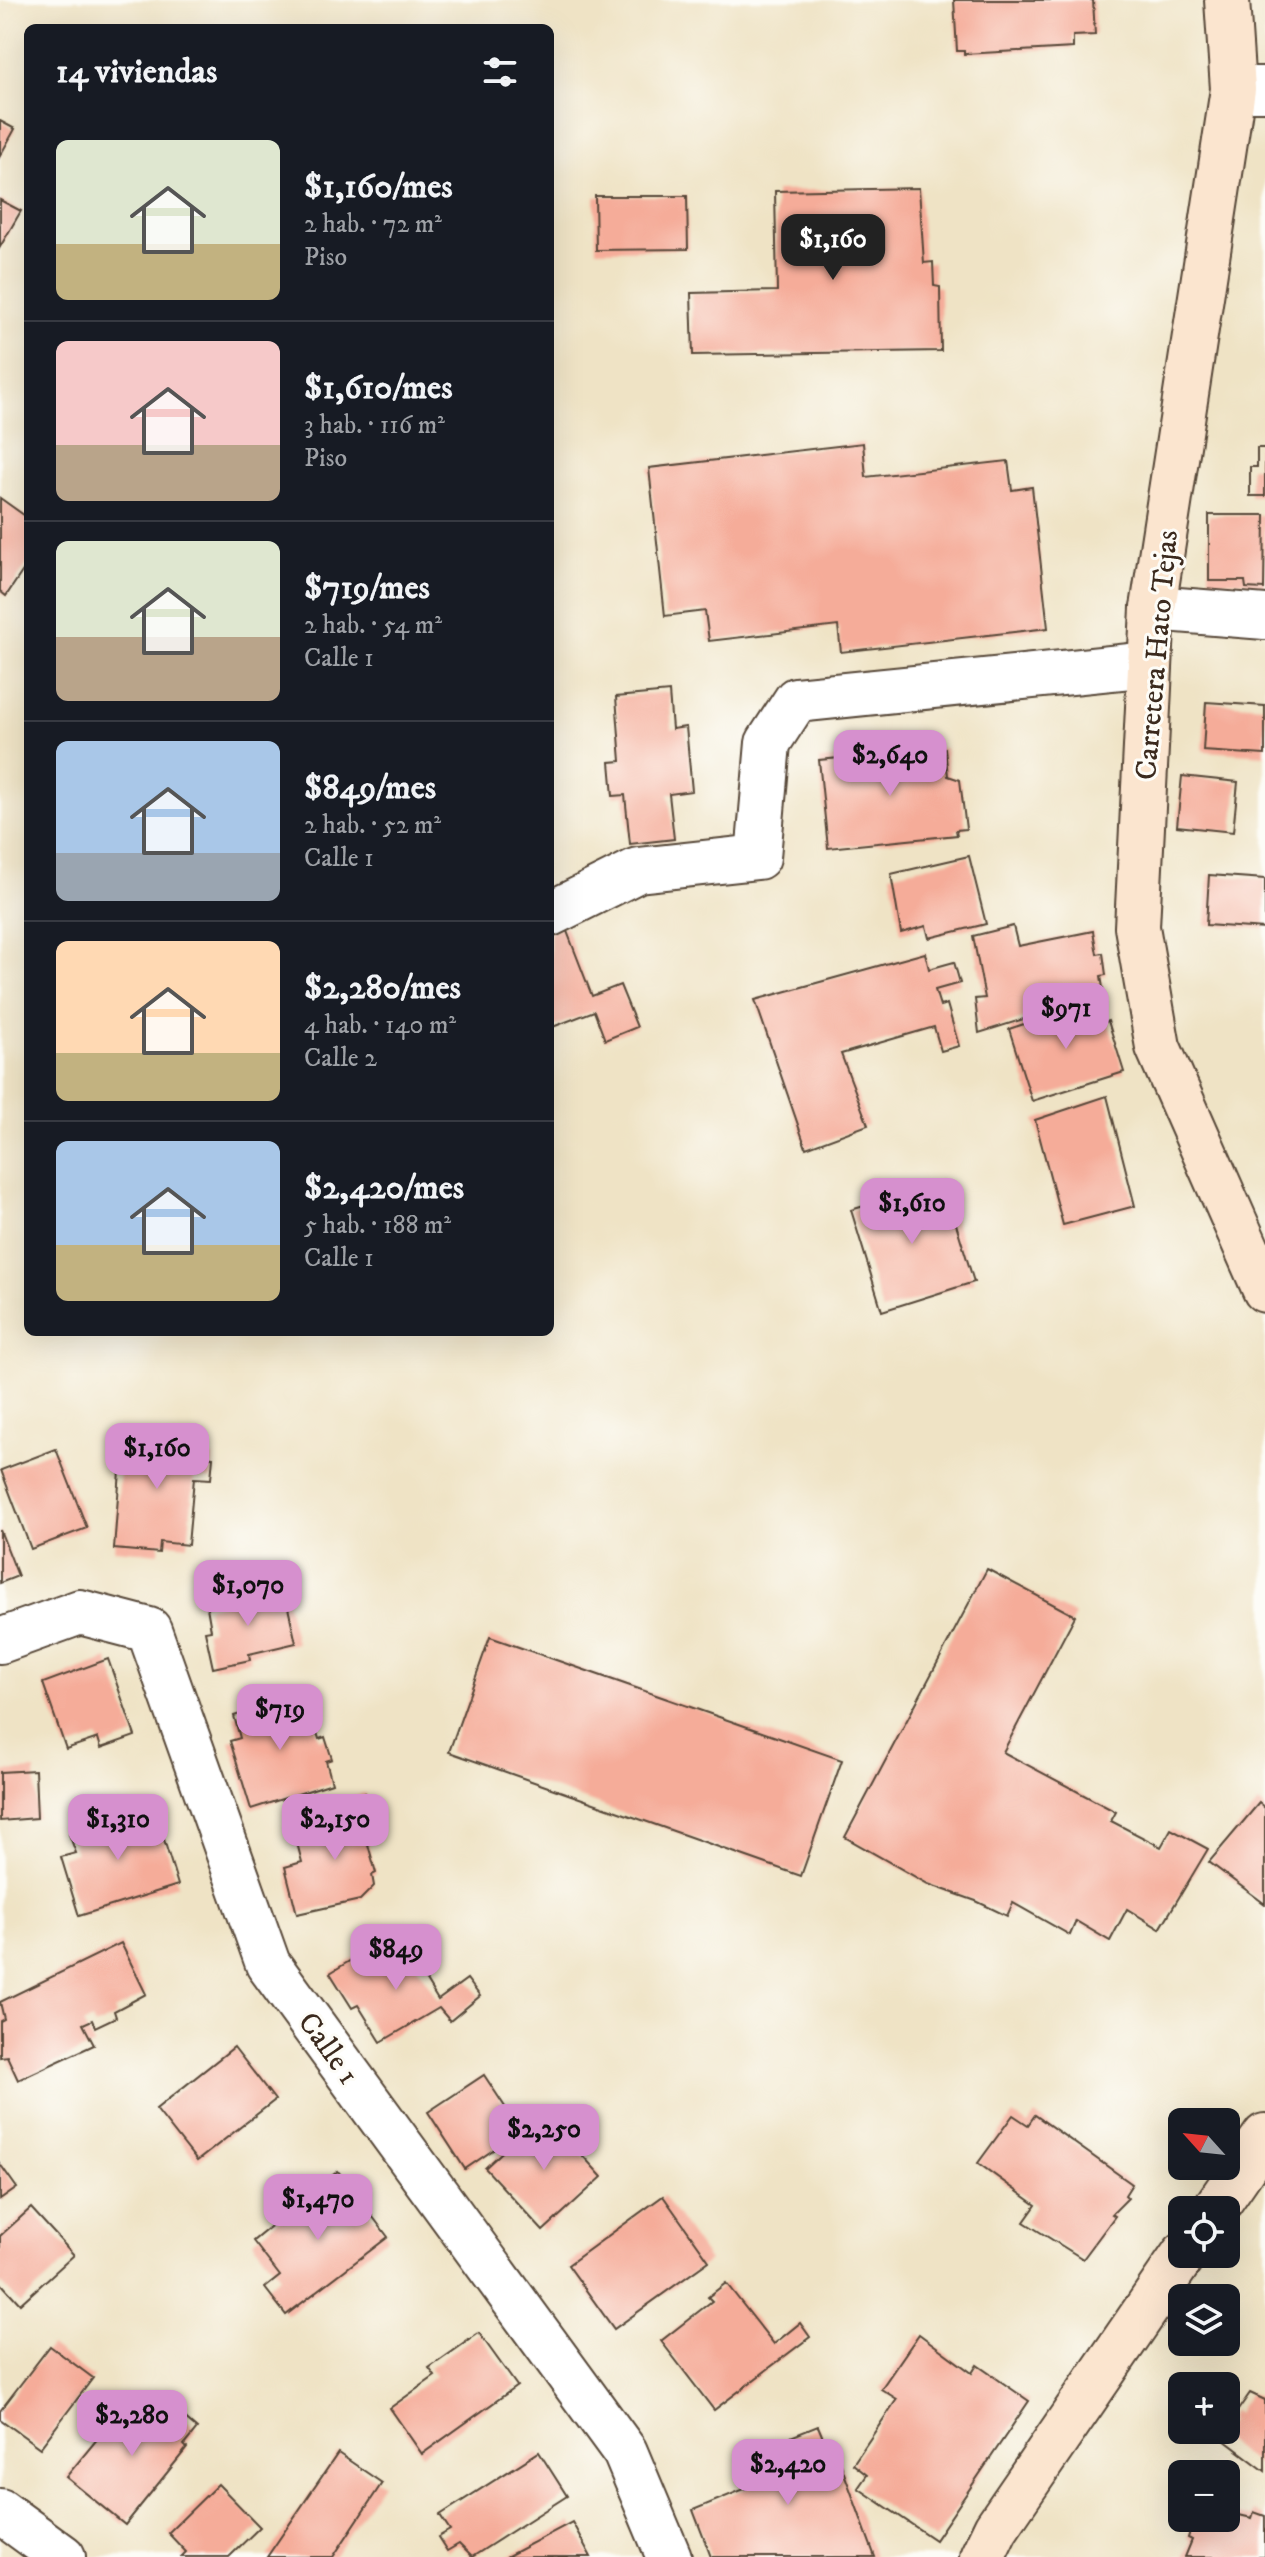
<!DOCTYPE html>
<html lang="es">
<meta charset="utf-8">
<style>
:root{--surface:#171b24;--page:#20242c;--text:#f1f3f6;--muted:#9ea1a6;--line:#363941;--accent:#d690ce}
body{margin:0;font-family:"IM FELL DW Pica",serif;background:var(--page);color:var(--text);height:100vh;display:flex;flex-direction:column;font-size:30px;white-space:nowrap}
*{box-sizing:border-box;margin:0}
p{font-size:26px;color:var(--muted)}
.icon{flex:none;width:44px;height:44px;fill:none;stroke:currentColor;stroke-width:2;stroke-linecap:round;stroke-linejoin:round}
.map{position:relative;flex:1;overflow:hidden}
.details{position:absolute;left:24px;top:24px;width:530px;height:1312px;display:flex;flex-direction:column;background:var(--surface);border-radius:12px;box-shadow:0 8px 32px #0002}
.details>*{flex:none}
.needle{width:52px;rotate:297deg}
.buttons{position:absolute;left:1168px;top:2108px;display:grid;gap:16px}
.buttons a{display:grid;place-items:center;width:72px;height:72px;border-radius:12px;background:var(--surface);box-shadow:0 8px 32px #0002;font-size:40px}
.price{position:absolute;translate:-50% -68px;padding:0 18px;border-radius:16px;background:var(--accent);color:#111;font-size:26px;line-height:52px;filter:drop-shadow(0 2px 4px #0008)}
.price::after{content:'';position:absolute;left:50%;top:48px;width:24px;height:18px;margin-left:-12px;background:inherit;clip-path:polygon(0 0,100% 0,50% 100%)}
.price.current{background:#222;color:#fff}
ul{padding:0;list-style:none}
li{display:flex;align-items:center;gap:24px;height:200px;padding:0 32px}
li+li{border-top:2px solid var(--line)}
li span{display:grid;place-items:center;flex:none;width:224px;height:160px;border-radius:12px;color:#555}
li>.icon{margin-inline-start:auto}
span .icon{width:96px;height:96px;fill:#fffc;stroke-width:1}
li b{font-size:34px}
h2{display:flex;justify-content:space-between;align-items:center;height:96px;padding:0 32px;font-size:34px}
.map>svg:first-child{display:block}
.building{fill:#f5ac99}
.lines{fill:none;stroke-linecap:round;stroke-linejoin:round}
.street-casing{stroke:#564637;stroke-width:48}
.secondary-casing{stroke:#564637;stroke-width:48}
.street{stroke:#fff;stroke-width:44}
.secondary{stroke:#fbe5cf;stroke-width:44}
.labels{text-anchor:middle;stroke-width:6;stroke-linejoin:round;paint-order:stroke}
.street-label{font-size:30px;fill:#3b2a1e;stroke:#fdfcf7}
</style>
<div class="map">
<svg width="1265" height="2557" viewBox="0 0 1265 2557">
<rect width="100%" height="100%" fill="#fdfcf7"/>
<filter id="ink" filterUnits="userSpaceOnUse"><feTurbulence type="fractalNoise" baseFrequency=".0125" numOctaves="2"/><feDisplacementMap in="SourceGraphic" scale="16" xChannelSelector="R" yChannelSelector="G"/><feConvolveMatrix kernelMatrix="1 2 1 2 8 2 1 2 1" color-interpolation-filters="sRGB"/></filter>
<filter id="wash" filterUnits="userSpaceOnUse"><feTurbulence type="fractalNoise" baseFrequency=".006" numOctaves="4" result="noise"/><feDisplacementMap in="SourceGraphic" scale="32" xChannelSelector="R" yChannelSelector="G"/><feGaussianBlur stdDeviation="1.8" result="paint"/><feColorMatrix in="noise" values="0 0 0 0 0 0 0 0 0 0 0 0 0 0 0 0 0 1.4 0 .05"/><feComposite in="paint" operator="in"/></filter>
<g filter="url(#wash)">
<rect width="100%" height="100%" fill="#efe3c5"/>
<g id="blocks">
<g class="building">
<polygon points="954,0 1093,0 1095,35 1073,36 1073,48 964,54 964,51 957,51"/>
<polygon points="0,121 15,129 0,156"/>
<polygon points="919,188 924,263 933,262 934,286 940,287 941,351 693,355 691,293 777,291 775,191"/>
<polygon points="595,196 687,196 688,249 596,250"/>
<polygon points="0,200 21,211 0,247"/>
<polygon points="863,443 866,477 1008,461 1012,490 1032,487 1048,628 841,652 838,626 709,641 705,611 665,616 649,468"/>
<polygon points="1257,448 1265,448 1265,496 1250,496 1250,467 1257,467"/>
<polygon points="0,498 28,518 28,563 6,596 0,591"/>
<polygon points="1209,515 1265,515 1264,589 1246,588 1245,581 1209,581"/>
<polygon points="669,692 672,729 686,727 692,791 669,794 674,839 630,844 625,795 613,796 610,762 621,761 616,697"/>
<polygon points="1206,702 1265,706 1265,755 1203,751"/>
<polygon points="945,748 948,776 960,780 966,829 956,830 957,835 828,848 819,760"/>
<polygon points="1182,776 1238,782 1233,832 1177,826"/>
<polygon points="969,856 986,924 929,938 926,926 901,933 891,874"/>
<polygon points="1209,875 1265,879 1265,929 1206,925"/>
<polygon points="565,926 592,996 620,985 637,1027 605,1040 594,1011 550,1028 550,932"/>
<polygon points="1013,926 1018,946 1093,931 1097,954 1103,953 1106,975 1101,976 1104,994 979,1033 975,999 985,998 973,936"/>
<polygon points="925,953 929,969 954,962 960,983 935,990 940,1006 947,1004 959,1046 941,1051 934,1027 841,1054 868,1125 806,1148 755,1000"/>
<polygon points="1094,1001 1101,1023 1108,1021 1124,1072 1032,1101 1009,1029"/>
<polygon points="1107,1096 1135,1206 1063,1225 1035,1120"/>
<polygon points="943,1182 974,1282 882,1311 851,1210"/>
<polygon points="123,1432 193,1438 192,1456 213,1457 211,1479 194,1478 188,1545 160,1542 159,1553 114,1549"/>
<polygon points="56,1449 87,1528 31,1549 1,1470"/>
<polygon points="0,1530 18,1576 0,1583"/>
<polygon points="987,1569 1075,1616 1003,1752 1116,1812 1111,1821 1161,1847 1171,1829 1208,1849 1160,1929 1127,1909 1110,1941 1076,1921 1070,1935 1013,1903 1007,1916 976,1901 928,1884 845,1837"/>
<polygon points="284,1590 296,1643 249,1654 250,1660 213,1668 205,1631 211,1630 207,1607"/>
<polygon points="490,1637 842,1760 801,1876 449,1752"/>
<polygon points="108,1659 135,1736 101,1748 98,1738 66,1749 43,1683"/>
<polygon points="305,1694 319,1739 325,1737 332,1759 326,1761 332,1783 251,1809 230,1741 240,1738 234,1716"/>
<polygon points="35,1770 37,1818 0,1821 0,1772"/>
<polygon points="365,1793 374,1827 364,1830 376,1873 372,1875 374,1886 360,1900 297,1914 285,1867 302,1862 297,1843 342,1832 334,1801"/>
<polygon points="1259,1803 1265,1808 1265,1904 1209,1862"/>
<polygon points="154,1807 178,1885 79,1916 61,1857 76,1853 69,1834"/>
<polygon points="401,1940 438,2000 467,1979 480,1996 450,2021 439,2008 381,2042 358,2005 352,2008 330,1973 356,1957 361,1965"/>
<polygon points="121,1943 146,1994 114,2011 116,2017 95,2027 92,2020 83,2024 94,2045 18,2080 7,2056 0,2057 0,2021 4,2019 0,2002"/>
<polygon points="234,2047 275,2100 197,2161 156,2109"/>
<polygon points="484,2075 521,2131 465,2169 428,2112"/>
<polygon points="544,2113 602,2177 543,2231 485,2168"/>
<polygon points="1013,2115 1028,2125 1035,2115 1132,2184 1125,2195 1128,2198 1112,2214 1115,2216 1083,2259 1024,2222 1036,2205 978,2163"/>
<polygon points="0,2164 17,2188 0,2200"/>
<polygon points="338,2171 388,2237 286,2315 265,2288 280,2276 253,2241"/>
<polygon points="663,2196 709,2261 614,2329 568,2265"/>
<polygon points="31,2208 74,2255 20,2304 0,2282 0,2236"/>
<polygon points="726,2283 774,2344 800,2323 810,2337 714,2410 661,2341 712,2301 708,2297"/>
<polygon points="479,2333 517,2386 422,2454 390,2408 435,2376 429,2368"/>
<polygon points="919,2334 972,2373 977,2365 1029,2401 935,2540 858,2488 867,2475 853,2464 897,2399 881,2389"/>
<polygon points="50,2346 93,2378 40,2448 0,2419 0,2411"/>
<polygon points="1250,2393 1265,2400 1265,2471 1220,2437 1231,2420 1228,2418 1233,2411 1236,2413"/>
<polygon points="130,2399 149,2414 162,2399 197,2429 184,2445 187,2448 125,2525 66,2477"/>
<polygon points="818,2426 831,2457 837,2454 875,2557 711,2557 693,2510 759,2483 748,2454"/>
<polygon points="539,2452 567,2496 472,2557 459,2544 447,2551 438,2537 450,2530 440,2515"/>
<polygon points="338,2453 382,2483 333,2557 267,2557"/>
<polygon points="218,2484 260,2527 229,2557 181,2557 186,2552 168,2533"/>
<polygon points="1226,2512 1252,2518 1254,2512 1265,2516 1265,2557 1185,2557 1192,2540 1188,2538 1191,2528 1195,2530 1199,2518 1226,2518"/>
<polygon points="572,2522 591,2557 506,2557"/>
</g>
</g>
</g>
<g filter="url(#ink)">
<use href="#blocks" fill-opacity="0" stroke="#564637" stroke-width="2"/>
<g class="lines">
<g class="street-casing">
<g id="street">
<polyline points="1233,89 1265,89"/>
<polyline points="1153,608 1265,617"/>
<polyline points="550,914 638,870 758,857 768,743 796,700 1150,664"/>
<polyline points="0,1641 80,1612 149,1630 268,1964 625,2452 669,2557"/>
<polyline points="0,2511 63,2557"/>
</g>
</g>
<g class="secondary-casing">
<g id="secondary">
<polyline points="1227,0 1233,89 1153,608 1137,927 1158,1047 1265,1290"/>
<polyline points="1214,2210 1265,2136"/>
<polyline points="982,2557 996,2528 1184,2254"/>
</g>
</g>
<use href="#street" class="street"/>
<use href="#secondary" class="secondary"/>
</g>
</g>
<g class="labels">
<g class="street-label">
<text transform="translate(1156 655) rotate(-85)" y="10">Carretera Hato Tejas</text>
<text transform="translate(329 2048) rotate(54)" y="10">Calle 1</text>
</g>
</g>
</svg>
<div class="buttons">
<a><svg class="needle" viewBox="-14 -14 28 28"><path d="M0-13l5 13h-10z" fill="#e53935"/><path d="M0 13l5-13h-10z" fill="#9ea1a6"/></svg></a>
<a><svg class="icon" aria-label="locate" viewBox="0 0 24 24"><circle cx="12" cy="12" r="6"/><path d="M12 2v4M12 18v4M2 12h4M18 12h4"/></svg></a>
<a><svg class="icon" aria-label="layers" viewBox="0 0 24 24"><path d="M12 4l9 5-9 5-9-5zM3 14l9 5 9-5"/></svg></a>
<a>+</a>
<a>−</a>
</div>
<b class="price current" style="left:833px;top:282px">$1,160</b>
<b class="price" style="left:890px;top:798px">$2,640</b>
<b class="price" style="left:1066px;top:1051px">$971</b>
<b class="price" style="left:912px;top:1246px">$1,610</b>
<b class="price" style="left:157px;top:1491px">$1,160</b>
<b class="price" style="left:248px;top:1628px">$1,070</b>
<b class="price" style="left:280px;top:1752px">$719</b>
<b class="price" style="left:118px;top:1862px">$1,310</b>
<b class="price" style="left:335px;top:1862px">$2,150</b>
<b class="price" style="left:396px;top:1992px">$849</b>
<b class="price" style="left:544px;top:2172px">$2,250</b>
<b class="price" style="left:318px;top:2242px">$1,470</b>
<b class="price" style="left:132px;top:2458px">$2,280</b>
<b class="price" style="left:788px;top:2507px">$2,420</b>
<section class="details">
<h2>14 viviendas<svg class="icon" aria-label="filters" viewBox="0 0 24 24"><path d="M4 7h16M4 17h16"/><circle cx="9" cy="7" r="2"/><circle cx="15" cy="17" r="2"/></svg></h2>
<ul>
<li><span style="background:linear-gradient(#dfe7d0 65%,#c2b280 0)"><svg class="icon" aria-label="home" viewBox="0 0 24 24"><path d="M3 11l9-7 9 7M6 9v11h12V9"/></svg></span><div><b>$1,160/mes</b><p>2 hab. · 72 m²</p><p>Piso</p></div></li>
<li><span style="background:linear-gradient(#f6c9c9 65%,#b9a48a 0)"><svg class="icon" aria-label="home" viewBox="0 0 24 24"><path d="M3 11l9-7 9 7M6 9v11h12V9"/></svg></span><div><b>$1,610/mes</b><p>3 hab. · 116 m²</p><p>Piso</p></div></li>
<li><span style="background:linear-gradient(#dfe7d0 60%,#b9a48a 0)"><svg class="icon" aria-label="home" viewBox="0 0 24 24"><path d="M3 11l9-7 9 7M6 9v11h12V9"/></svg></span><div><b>$719/mes</b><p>2 hab. · 54 m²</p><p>Calle 1</p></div></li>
<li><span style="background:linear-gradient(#a9c7e8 70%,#9aa5b1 0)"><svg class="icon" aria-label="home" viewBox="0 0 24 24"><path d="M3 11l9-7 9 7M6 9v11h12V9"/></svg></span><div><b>$849/mes</b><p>2 hab. · 52 m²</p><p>Calle 1</p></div></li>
<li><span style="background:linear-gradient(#ffd9b3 70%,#c2b280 0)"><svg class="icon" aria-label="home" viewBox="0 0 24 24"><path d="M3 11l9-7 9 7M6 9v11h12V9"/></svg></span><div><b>$2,280/mes</b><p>4 hab. · 140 m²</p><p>Calle 2</p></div></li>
<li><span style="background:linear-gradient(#a9c7e8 65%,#c2b280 0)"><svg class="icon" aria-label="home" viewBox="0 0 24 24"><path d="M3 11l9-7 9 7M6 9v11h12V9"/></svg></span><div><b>$2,420/mes</b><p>5 hab. · 188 m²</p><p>Calle 1</p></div></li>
</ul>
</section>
</div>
